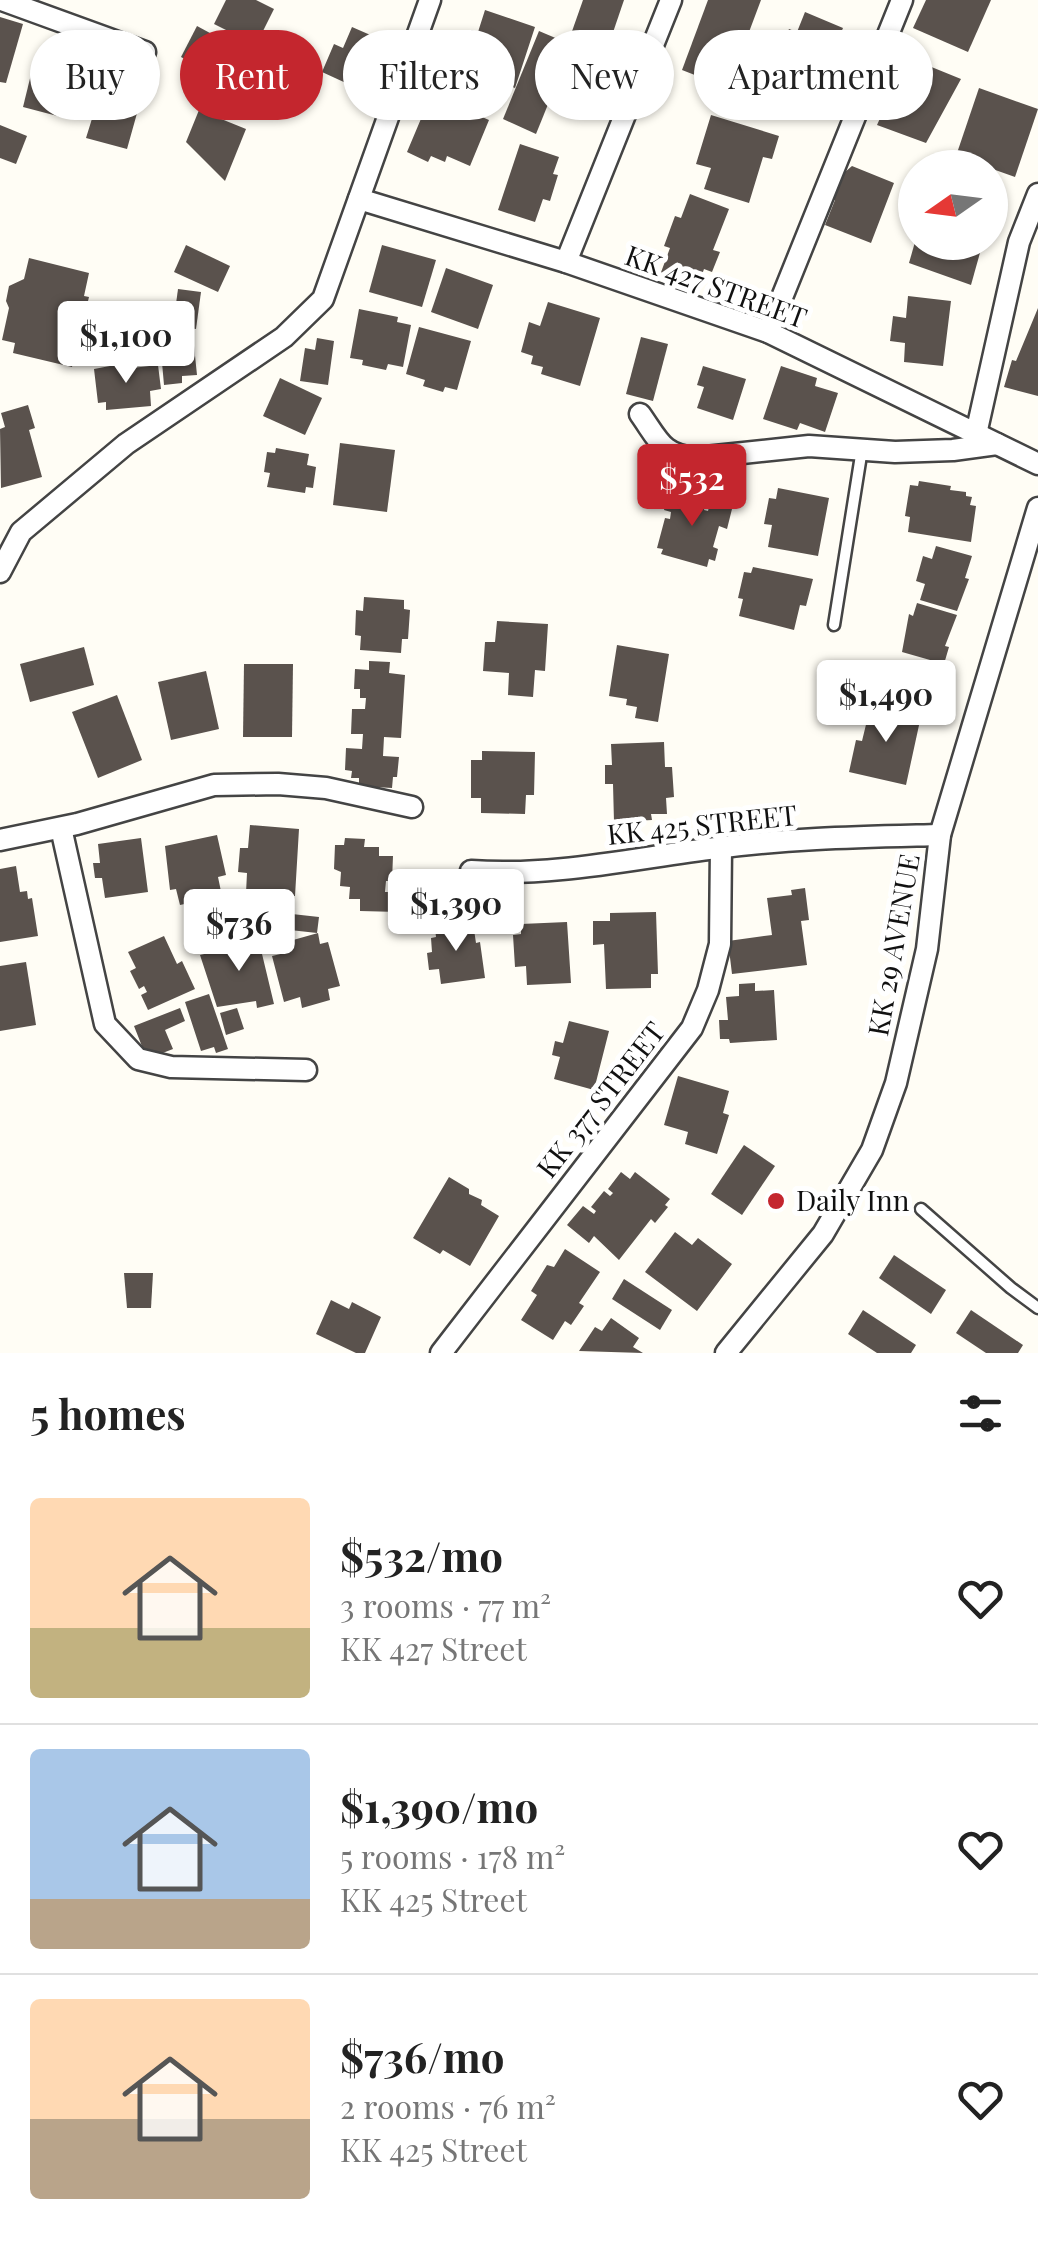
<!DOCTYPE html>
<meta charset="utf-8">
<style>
:root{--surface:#fff;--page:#f6f6f6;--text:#222;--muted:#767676;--line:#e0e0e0;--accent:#c4262e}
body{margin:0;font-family:"Playfair Display",serif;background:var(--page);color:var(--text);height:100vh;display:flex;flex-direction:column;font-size:38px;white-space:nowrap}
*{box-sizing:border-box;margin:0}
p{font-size:32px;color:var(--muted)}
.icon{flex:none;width:55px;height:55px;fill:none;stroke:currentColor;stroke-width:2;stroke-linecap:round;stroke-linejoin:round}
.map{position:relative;height:1353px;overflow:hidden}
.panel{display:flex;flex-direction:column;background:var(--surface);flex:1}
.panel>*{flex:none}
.guide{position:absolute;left:30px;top:30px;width:980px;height:90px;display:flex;gap:20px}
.needle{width:65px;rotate:256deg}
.buttons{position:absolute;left:898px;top:150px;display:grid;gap:20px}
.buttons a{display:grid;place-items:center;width:110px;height:110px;border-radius:50%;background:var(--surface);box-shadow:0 2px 8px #0004;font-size:50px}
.price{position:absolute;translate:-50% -85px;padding:0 22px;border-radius:10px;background:#fff;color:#222;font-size:32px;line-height:65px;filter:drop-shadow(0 2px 5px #0008)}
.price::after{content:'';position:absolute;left:50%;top:60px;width:30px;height:22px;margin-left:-15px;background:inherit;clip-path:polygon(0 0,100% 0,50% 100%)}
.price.on{background:var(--accent);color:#fff}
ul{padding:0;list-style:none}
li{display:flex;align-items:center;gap:30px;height:250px;padding:0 30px}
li+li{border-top:2px solid var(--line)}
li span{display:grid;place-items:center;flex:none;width:280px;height:200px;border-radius:10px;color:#555}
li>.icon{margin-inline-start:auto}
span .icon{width:120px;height:120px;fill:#fffc;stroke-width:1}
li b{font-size:42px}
h2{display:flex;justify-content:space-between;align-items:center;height:120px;padding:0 30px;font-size:42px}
.tag{padding:0 35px;border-radius:45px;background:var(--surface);box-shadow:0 2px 8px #0004;font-size:35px;line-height:90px}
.tag.on{background:var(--accent);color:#fff}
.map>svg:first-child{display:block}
.building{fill:#5a524d}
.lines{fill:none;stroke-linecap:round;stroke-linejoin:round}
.lane-casing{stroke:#444;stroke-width:15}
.street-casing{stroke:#444;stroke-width:25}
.lane{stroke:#fff;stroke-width:10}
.street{stroke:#fff;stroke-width:20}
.poi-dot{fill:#c4262e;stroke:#fff;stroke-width:4}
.labels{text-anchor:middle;stroke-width:10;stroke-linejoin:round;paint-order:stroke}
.street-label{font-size:28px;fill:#111;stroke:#fff}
.poi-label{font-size:28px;fill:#111;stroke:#fff;text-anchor:start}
</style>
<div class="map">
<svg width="1038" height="1353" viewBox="0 0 1038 1353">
<rect width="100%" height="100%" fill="#fffdf5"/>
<g class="building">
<polygon points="226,0 256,0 274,9 256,45 214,24"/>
<polygon points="583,0 624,0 607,50 570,37"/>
<polygon points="708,0 761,0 728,88 682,70"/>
<polygon points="926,0 991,0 968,52 913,28"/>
<polygon points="485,10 535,27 515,88 502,83 506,70 496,66 494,73 459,61 470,30 478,32"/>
<polygon points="805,12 843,28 835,47 844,51 832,79 825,76 815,100 784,87 787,79 778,76 787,56 779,52 789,29 797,32"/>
<polygon points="0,17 23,24 6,83 0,82"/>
<polygon points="197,26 245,52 229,83 181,57"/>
<polygon points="352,27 391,44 385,58 394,62 387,77 381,74 372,95 322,72 334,44 343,48"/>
<polygon points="539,31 572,45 536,134 503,119"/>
<polygon points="36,54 77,65 65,118 23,107"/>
<polygon points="902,55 961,79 926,143 877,125 890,96 878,92 887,68 898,66"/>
<polygon points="89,84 141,99 127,149 86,138 95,109 83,106"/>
<polygon points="979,88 1038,109 1015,177 956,156"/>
<polygon points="438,98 489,120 470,166 447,156 445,162 431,156 428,162 407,152 423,114 431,115"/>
<polygon points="199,110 246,129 225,181 186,142"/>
<polygon points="711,115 779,136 772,159 763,157 749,203 704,189 711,168 696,164"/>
<polygon points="0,125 27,136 16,164 0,158"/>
<polygon points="520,144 559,157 553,174 558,175 550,201 543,199 535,222 498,210"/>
<polygon points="852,166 894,183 871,243 825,225 835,200 829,198 840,170 845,172"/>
<polygon points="690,194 729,209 713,250 720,252 712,272 704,269 697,289 660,275 670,248 664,246 675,216 681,218"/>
<polygon points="915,242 983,242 971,285 909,263"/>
<polygon points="186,245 230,266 218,292 174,272"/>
<polygon points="382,245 436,260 422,307 369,292"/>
<polygon points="29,258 89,273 84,296 89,297 72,367 13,353 15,343 2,340 9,308 6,301 9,286 24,279"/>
<polygon points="446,268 493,285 478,329 431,312"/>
<polygon points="178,289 201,292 196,329 173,326"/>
<polygon points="908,296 951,301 943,366 904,362 905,343 890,341 893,316 906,318"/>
<polygon points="548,302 600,318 580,386 541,374 543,367 531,364 533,356 521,352 529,322 540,326"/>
<polygon points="1038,308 1038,396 1004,387 1012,360 1016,361"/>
<polygon points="359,309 398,317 397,322 411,325 403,367 388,364 386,370 362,365 363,360 350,358"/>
<polygon points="419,327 471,341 457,390 445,387 443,392 423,386 425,380 406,374"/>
<polygon points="193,336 197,375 182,376 182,383 164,385 160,340"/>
<polygon points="641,337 668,344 653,401 626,394"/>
<polygon points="317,338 334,341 328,385 300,381 305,348 315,350"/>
<polygon points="131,362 132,368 158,365 161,389 150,391 151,406 106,410 106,402 98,403 94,369"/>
<polygon points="703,366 746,379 733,420 697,408 704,387 697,385"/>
<polygon points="781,366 817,378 815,386 838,393 825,432 800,423 797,430 763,419"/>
<polygon points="280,378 322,398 305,435 263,416"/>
<polygon points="28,405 35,428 29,430 42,477 1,488 0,429 5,427 1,413"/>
<polygon points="340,443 395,450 387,512 333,505"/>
<polygon points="276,448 309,454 307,465 316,467 313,488 306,487 305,493 267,487 270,473 264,472 267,452 275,453"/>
<polygon points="919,481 951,486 950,490 966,492 966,496 972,497 970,505 976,506 971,542 908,532 910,517 905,516 910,485 918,486"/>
<polygon points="778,488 829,498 818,556 768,547 772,525 764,524 769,498 776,499"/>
<polygon points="669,491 706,502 704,510 708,511 710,503 732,509 727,529 719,526 713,547 718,549 715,561 709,559 707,567 661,554 663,549 657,548 665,518 670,519 671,512 664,510"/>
<polygon points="936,546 972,556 965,578 969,579 957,611 920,600 925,584 916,581 923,556 932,559"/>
<polygon points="753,567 813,579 806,606 800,605 794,630 739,616 743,599 738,598 744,572 751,573"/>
<polygon points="364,597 404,600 404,609 410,610 408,639 402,639 401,653 360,650 361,636 355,635 356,610 363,611"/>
<polygon points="917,603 957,615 945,646 949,647 944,664 902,652 909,614 913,616"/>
<polygon points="497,621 548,624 545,671 535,670 533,697 508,695 509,673 483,671 485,642 495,642"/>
<polygon points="617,645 669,654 658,722 635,718 637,707 626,705 627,699 609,696"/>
<polygon points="84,647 94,685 30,702 20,664"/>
<polygon points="369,661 390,662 389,673 405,675 401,738 384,737 383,756 399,757 397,777 393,777 392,788 359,786 359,778 351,778 352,771 345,770 346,748 362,749 363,734 351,734 352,709 365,709 366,698 360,698 360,689 354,689 355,669 369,670"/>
<polygon points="244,664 293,664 292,737 243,737"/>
<polygon points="206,671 219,729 171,740 158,682"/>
<polygon points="117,695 142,760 98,778 72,712"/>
<polygon points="871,704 921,716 906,785 849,772 856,740 862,741"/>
<polygon points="664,742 665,767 672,767 674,797 666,798 667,814 651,814 652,820 614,822 613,784 605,784 605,765 612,765 611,744"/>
<polygon points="482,751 535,752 534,795 526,795 525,814 481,813 481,798 471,798 471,760 482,760"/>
<polygon points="250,825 299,829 295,896 246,893 247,873 238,872 240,848 248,848"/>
<polygon points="217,835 226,875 218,877 223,901 195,907 194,902 180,905 176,889 170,890 165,846"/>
<polygon points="141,838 148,892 105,898 102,878 95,878 93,863 100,863 98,844"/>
<polygon points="345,838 365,839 364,847 379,847 379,856 393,856 392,881 386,881 385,892 399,892 399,912 360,911 360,899 349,899 350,887 340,886 341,872 334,869 335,845 344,845"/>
<polygon points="16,866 20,892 27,891 28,899 32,898 38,936 0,942 0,869"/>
<polygon points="805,888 809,920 801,921 807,965 732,974 728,941 772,935 767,898 792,895 791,890"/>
<polygon points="265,911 319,917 317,933 263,927"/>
<polygon points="656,912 658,974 651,974 651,988 606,989 604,944 593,945 593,921 610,921 610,913"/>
<polygon points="567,922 571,983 527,985 526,966 515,967 513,935 521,934 521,924"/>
<polygon points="473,923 476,943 480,942 485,978 441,984 439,969 429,970 427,953 432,952 431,938 436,937 435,928"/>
<polygon points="257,933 274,1004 257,1008 256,1001 217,1007 200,955 234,947 232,939"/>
<polygon points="318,933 320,944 328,942 340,986 328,989 330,1000 302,1008 300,997 284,1002 272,956 289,952 286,942"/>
<polygon points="164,936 177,964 182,961 195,989 148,1010 141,995 147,992 144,986 139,989 130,971 136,968 128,952"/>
<polygon points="26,962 36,1025 0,1031 0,966"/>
<polygon points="755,983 755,991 774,990 777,1040 730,1043 729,1039 720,1039 719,1020 728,1020 726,997 739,996 739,984"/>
<polygon points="209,994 228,1049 216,1053 214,1047 201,1051 185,1002"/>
<polygon points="180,1008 185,1021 165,1030 173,1049 147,1059 134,1026"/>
<polygon points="237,1008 244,1029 226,1035 220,1013"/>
<polygon points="569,1021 609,1031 594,1090 554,1079 560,1057 552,1055 555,1041 563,1043"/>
<polygon points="678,1076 729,1091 723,1113 729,1115 717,1154 685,1144 688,1132 664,1125"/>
<polygon points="744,1145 775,1166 742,1215 711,1194"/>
<polygon points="621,1172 630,1179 635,1172 670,1199 665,1205 668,1207 655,1223 651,1219 619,1260 594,1236 589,1243 567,1225 583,1206 594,1214 596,1211 591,1207 604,1191 610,1196 613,1193 608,1189"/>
<polygon points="449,1177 469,1189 469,1194 482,1200 481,1205 499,1216 470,1266 443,1250 440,1254 413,1238"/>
<polygon points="675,1232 692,1245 698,1238 732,1264 697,1311 645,1272"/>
<polygon points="565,1249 600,1272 579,1303 584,1306 571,1325 565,1321 553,1340 521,1320 537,1295 531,1291 547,1265 554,1267"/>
<polygon points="894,1255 946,1290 931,1314 879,1278"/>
<polygon points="124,1273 153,1273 151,1308 127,1308"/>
<polygon points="624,1279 672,1310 660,1330 612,1299"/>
<polygon points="331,1300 349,1309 352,1302 381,1317 365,1353 356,1353 316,1334"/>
<polygon points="863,1310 916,1345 911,1353 877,1353 848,1334"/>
<polygon points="971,1310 1023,1345 1018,1353 986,1353 956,1333"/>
<polygon points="611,1318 639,1338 633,1347 643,1353 579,1351 595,1327 602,1331"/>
</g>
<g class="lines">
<g class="lane-casing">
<g id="lane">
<polyline points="834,625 862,449"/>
<polyline points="921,1209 1011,1288 1038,1308"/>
</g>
</g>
<g class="street-casing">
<g id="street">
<polyline points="2,0 145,52"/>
<polyline points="359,199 566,262 768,332 1038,464"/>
<polyline points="566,262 671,0"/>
<polyline points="768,332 902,0"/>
<path d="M640,414C658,439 662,456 696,458L809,446L895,452L953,450L997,444"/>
<polyline points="976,434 1019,242 1038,194"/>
<polyline points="0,572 21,532 126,444 284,337 323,299 430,0"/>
<polyline points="61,828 105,1024 138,1059 171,1067 306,1070"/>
<polyline points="0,840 77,824 214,785 278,784 326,788 412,807"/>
<path d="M471,871C553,877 635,858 716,848C790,838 866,837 940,835"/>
<polyline points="441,1353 692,1028 708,990 720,944 721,847"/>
<polyline points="726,1353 823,1234 872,1150 896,1083 927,949 940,835 1038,508"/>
</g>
</g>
<use href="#lane" class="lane"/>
<use href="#street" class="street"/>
</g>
<circle class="poi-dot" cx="776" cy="1201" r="10"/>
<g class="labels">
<g class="street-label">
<text transform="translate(716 287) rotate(20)" y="10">KK 427 STREET</text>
<text transform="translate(702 825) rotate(-6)" y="10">KK 425 STREET</text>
<text transform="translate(894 945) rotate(-80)" y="10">KK 29 AVENUE</text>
<text transform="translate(601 1100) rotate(-52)" y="10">KK 377 STREET</text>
</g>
<g class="poi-label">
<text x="796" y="1211">Daily Inn</text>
</g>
</g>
</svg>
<div class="buttons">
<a><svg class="needle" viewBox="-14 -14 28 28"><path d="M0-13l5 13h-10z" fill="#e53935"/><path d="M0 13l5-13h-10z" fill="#767676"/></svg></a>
</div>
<b class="price" style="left:126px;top:386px">$1,100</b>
<b class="price on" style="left:692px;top:529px">$532</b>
<b class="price" style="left:886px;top:745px">$1,490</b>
<b class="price" style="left:456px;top:954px">$1,390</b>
<b class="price" style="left:239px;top:974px">$736</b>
<div class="guide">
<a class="tag">Buy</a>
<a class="tag on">Rent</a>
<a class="tag">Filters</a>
<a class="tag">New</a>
<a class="tag">Apartment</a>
</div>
</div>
<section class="panel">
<h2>5 homes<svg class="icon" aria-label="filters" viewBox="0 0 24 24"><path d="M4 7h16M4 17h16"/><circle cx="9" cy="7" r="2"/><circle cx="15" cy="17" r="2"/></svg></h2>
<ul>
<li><span style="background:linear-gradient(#ffd9b3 65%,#c2b280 0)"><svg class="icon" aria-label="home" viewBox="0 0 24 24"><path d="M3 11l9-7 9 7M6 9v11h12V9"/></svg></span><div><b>$532/mo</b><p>3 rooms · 77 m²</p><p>KK 427 Street</p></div><svg class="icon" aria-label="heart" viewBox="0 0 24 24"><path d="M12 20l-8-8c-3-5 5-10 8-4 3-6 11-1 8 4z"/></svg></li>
<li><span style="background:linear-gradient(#a9c7e8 75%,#b9a48a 0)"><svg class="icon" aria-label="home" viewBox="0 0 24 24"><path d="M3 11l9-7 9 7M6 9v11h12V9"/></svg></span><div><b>$1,390/mo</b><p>5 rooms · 178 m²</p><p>KK 425 Street</p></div><svg class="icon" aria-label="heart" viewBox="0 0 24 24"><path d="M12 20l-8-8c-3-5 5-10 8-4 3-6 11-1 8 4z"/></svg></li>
<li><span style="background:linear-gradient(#ffd9b3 60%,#b9a48a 0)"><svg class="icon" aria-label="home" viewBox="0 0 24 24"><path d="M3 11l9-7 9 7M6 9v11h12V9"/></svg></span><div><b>$736/mo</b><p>2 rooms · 76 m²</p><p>KK 425 Street</p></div><svg class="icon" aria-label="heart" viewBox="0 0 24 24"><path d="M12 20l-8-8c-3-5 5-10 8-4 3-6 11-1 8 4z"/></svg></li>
</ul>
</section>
